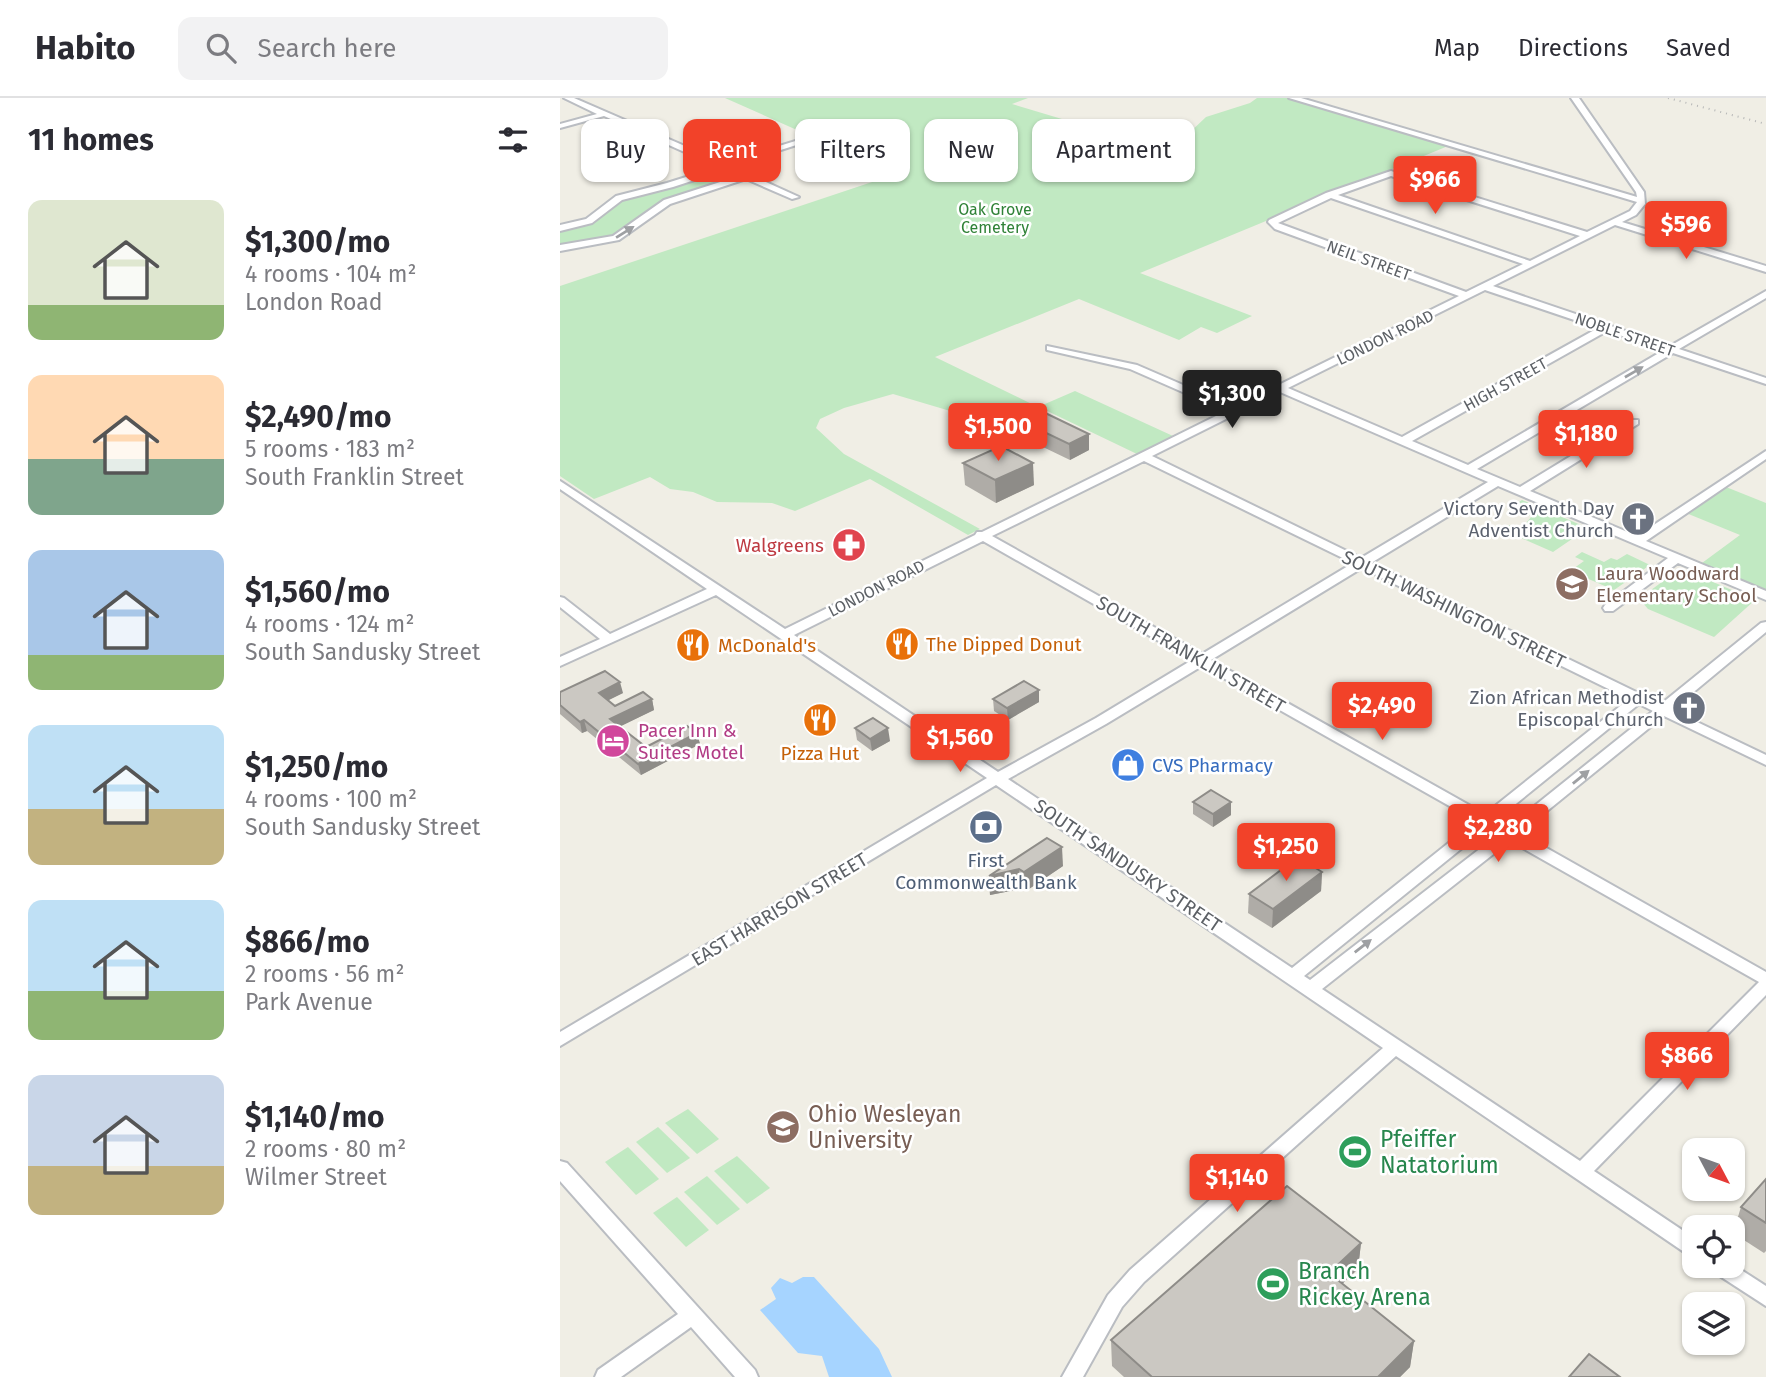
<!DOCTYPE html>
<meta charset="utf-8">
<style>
:root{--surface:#fff;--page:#f2f2f3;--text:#2b2b33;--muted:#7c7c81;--line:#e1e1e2;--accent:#f24229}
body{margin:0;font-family:"Fira Sans",sans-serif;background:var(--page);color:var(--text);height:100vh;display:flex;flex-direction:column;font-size:26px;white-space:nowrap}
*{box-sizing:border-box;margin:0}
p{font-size:23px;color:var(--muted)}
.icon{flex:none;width:38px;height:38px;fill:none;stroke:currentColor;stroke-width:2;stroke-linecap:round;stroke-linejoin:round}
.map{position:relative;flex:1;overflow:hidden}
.panel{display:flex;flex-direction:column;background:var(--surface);width:560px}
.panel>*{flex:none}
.top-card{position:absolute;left:21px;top:21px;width:665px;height:63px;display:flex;gap:14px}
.needle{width:46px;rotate:131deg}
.tools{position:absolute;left:1122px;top:1040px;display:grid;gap:14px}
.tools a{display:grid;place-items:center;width:63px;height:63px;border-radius:14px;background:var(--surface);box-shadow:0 2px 5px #0004;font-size:35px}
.price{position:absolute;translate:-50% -60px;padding:0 16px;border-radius:7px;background:var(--accent);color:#fff;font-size:23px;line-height:46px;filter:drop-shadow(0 2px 4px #0008)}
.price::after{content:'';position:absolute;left:50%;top:42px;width:21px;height:16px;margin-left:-10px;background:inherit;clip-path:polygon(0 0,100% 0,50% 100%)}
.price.on{background:#222;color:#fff}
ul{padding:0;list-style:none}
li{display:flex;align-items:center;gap:21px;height:175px;padding:0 28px}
li span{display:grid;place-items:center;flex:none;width:196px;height:140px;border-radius:14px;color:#555}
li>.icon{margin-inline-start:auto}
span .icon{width:84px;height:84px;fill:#fffc;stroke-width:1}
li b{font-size:30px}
h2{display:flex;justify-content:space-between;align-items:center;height:84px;padding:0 28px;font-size:30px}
.chip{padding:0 24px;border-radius:14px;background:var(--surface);box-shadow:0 2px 5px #0004;font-size:24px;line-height:63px}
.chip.on{background:var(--accent);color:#fff}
header{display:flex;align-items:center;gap:42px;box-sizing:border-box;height:98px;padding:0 35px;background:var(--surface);border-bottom:2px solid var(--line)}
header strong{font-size:33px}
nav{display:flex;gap:38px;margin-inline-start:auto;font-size:24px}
.search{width:490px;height:63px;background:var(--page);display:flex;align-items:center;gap:18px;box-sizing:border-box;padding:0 24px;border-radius:14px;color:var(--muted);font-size:26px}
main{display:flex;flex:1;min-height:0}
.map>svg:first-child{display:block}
.green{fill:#c1e9c2}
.water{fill:#a6d4ff}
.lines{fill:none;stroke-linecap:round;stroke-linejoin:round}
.minor-casing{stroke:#babdc2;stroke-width:4}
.minor{fill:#fff;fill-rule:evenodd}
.rail{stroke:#b6b7b7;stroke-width:2;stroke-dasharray:1 5;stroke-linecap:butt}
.wall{fill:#afaca7}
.shaded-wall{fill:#8e8c88}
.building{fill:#cbc8c2;stroke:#8e8c88;stroke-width:2}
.oneway{fill:#9ea0a3}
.labels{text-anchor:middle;stroke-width:5;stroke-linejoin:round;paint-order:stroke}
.far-park-label{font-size:16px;fill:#308237;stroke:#fff}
.far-street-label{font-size:16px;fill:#5d6166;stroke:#fff}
.worship-label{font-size:19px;fill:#5b616d;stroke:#fff;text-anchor:end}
.health-label{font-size:19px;fill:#be3a42;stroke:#fff;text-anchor:end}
.education-label{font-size:19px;fill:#785e54;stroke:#fff;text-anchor:start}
.street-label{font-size:19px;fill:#5d6166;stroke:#fff}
.food-label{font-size:19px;fill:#c56008;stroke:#fff;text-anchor:start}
.hotel-label{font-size:19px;fill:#b23c85;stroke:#fff;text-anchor:start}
.shop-label{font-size:19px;fill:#366cbe;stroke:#fff;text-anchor:start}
.service-label{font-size:19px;fill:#4e5e75;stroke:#fff}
.near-education-label{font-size:23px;fill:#785e54;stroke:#fff;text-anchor:start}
.near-leisure-label{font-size:23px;fill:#27864d;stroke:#fff;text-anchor:start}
</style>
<header>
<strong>Habito</strong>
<div class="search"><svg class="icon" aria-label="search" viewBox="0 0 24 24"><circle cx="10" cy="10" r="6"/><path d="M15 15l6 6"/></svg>Search here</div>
<nav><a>Map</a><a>Directions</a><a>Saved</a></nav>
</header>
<main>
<section class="panel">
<h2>11 homes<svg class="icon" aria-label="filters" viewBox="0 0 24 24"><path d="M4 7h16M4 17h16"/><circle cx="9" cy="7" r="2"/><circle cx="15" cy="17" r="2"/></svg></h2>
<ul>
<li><span style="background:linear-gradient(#dfe7d0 75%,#8fb573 0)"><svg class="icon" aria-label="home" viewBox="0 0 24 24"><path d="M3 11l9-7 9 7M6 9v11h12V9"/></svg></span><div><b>$1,300/mo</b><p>4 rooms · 104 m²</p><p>London Road</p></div></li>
<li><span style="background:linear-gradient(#ffd9b3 60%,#7fa58c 0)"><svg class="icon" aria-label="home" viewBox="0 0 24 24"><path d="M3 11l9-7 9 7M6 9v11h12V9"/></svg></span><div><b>$2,490/mo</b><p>5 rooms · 183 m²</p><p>South Franklin Street</p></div></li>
<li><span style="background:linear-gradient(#a9c7e8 75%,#8fb573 0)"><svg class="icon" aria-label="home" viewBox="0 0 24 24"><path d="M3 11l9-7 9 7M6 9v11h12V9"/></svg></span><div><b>$1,560/mo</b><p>4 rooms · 124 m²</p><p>South Sandusky Street</p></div></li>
<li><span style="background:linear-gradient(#bfe0f5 60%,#c2b280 0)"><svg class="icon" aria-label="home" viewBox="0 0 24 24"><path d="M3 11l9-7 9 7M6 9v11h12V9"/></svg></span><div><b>$1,250/mo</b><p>4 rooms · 100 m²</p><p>South Sandusky Street</p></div></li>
<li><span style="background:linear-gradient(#bfe0f5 65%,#8fb573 0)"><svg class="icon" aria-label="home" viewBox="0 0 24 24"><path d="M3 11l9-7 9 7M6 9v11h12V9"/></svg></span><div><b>$866/mo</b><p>2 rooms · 56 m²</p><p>Park Avenue</p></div></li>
<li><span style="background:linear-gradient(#c9d6e8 65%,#c2b280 0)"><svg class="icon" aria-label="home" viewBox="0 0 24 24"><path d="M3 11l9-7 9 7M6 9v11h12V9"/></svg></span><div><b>$1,140/mo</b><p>2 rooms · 80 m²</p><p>Wilmer Street</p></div></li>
</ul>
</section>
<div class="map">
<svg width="1206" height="1279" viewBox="0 0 1206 1279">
<rect width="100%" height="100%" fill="#f0eee5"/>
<g class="green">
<polygon points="165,0 468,0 452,6 582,45 614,43 627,37 646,19 690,5 697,0 728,0 888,48 580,175 692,218 657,235 641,229 619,242 519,201 375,259 478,309 515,293 613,338 577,356 479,309 434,326 333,296 284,310 260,321 256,330 284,356 420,431 408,437 310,381 235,413 212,405 157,404 133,394 110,391 90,379 34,401 0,378 0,188 336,76"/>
<polygon points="166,71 178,79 124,97 56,139 0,149 0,131 15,129 60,101"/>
<polygon points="1166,389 1206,405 1206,493 1142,465 1180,437 1126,415"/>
<path d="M962,402L1028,430L993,454L945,433L949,427C961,430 965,427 972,418L948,411Z"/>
<polygon points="1022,454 1044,464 1051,460 1057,462 1067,456 1090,467 1054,492 1010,473 1024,463 1015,459"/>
<polygon points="1123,471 1195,502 1154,539 1088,511 1082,504 1083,498 1118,472"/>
<polygon points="128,1011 159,1041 137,1056 105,1025"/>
<polygon points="98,1029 130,1060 107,1075 76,1044"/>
<polygon points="68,1049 99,1081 76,1097 45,1064"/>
<polygon points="177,1058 210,1090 187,1106 154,1073"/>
<polygon points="147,1078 180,1111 157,1127 124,1094"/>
<polygon points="117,1099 149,1132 126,1149 93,1115"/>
</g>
<polygon class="water" points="243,1179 254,1179 319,1251 332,1279 269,1279 262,1258 238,1255 200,1212 216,1201 211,1190 220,1180 232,1185"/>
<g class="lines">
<g class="minor-casing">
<g id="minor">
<polygon points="4,0 14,0 164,65 255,37 255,41 171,68 239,99 232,101 186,81 110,106 59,142 0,153 0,147 53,138 104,102 179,78 165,72 113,89 62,102 32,125 0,133 0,127 26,121 56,98 107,85 158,69 44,18 0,30 0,26 37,16"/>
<path d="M729,0H741L1077,99L1076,94L1011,0H1019L1084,94L1085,106L1076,117L1062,124L1206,168V174L1055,127L933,188L1110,248L1206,193V200L1119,251L1206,280V286L1113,255L917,371L960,389L1070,322H1078V326L970,393L1077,438L1206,353V361L1086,443L1206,493V502L1118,465L1053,513H1045L1043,510L1045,507L1108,460L938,388L811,465L1101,606L1201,525L1206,524V534L1112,612L1206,657V667L1104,618L960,735L1206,874V897L1034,1073L1134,1140V1158L1127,1156L836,958L584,1184L562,1209L523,1279H502L548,1197L570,1172L823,950L436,687L0,948V934L427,680L156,497L0,568V559L40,541L0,509V499L4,500L50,536L147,491L0,391V383L225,531L415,437L417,434H422L666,313L570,271L487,252V248L577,267L674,309L899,198L715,131L708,124L709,122L766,95L831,73L1027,134L1070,113L1077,104ZM831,78L1020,138L970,163L778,97ZM771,100L963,166L906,194L718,125ZM925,192L1038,230L842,339L728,290ZM1047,233L1104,252L908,367L852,343ZM720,294L928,384L801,460L592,358ZM584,363L793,465L642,556L432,438ZM423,443L632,562L536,620L438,674L234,537ZM802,470L1069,601L925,716L651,562ZM642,568L916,723L732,870L448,681L546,626ZM1079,606L1093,613L948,729L936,722ZM927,730L939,736L750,882L744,878ZM950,743L1199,884L1020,1063L762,891Z"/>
<polygon points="0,1063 7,1065 195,1272 198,1279 175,1279 131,1229 61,1279 35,1279 38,1272 118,1216 0,1083"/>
<polygon points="1172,1166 1206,1188 1206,1208 1152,1173 1149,1167"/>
</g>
</g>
<use href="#minor" class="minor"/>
<polyline class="rail" points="1108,0 1206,26"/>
</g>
<g class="wall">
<polygon points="457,321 529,336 529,352 510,362 458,337"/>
<polygon points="403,365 474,387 436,405 405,387"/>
<polygon points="0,594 63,595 48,602 55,608 92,601 94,612 60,628 86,649 137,635 140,646 81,677 27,633 22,635 0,616"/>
<polygon points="433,601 479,604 448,622 434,613"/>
<polygon points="295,630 330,643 312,653 297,642"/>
<polygon points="633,704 671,717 653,729 633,716"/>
<polygon points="487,740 503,768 466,793 460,791 430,797 429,778"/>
<polygon points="762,774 761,793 712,830 688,815 689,796"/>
<polygon points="1206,1081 1206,1153 1204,1155 1173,1135 1181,1109"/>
<polygon points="801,1145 798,1171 782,1186 854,1243 850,1269 840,1279 564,1279 552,1268 551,1242"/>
</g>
<g class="shaded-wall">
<polygon points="529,336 529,352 510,362 509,346"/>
<polygon points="473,365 474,387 436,405 435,382"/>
<polygon points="60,584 63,595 41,606 39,595"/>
<polygon points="479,592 479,604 448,622 447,610"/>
<polygon points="92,601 94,612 53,632 50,621"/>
<polygon points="24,622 27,633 22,635 20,624"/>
<polygon points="328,630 330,643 312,653 310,641"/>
<polygon points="137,635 140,646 81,677 78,666"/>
<polygon points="671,704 671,717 653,729 653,716"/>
<polygon points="502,749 503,768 466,793 464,774"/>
<polygon points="459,771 460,791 430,797 429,778"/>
<polygon points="762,774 761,793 712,830 713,811"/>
<polygon points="801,1145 798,1171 766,1201 769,1175"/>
<polygon points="854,1243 850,1269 840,1279 818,1279"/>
</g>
<g class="building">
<polygon points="477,311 529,336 509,346 457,321"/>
<polygon points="441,348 473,365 435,382 403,365"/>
<polygon points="45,573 60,584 39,595 55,608 83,594 92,601 50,621 86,649 127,628 137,635 78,666 24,622 20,624 0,607 0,594"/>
<polygon points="464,583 479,592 447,610 433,601"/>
<polygon points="313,620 328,630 310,641 295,630"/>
<polygon points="651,692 671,704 653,716 633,704"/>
<polygon points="487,740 502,749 464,774 459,771 429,778"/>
<polygon points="738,759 762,774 713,811 689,796"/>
<polygon points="1206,1081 1206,1125 1181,1109"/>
<polygon points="727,1088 801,1145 769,1175 854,1243 818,1279 592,1279 551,1242"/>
<polygon points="1029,1256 1060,1279 1009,1279"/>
</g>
<defs><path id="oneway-solid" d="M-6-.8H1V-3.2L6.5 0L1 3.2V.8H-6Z" transform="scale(1.75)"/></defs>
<g class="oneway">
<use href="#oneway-solid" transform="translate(65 134) rotate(-32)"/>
<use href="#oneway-solid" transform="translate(1074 274) rotate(-30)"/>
<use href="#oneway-solid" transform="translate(1021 679) rotate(-39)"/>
<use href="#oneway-solid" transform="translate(803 848) rotate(-38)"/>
</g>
<defs>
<g id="church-disc" transform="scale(1.75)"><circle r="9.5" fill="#6b7280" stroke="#fff"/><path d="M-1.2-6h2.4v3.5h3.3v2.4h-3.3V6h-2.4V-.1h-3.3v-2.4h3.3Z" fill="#fff"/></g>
<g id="pharmacy-disc" transform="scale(1.75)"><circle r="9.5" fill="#e0444e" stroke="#fff"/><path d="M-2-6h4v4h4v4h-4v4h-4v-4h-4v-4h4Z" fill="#fff"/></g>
<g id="school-disc" transform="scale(1.75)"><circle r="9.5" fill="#8d6e63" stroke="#fff"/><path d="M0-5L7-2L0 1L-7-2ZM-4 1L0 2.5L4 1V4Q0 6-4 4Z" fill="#fff"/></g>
<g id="restaurant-disc" transform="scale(1.75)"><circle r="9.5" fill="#e8710a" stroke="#fff"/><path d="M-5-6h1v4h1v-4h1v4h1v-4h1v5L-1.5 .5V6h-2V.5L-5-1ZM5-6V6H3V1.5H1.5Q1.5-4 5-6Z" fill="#fff"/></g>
<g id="hotel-disc" transform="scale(1.75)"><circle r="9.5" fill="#d1479c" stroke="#fff"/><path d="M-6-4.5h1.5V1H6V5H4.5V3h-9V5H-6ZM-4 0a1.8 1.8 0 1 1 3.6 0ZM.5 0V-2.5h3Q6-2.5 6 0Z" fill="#fff"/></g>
<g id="shop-disc" transform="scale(1.75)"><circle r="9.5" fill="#3f7fe0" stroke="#fff"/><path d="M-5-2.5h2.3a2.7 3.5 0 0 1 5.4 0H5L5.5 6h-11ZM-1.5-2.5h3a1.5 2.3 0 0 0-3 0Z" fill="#fff"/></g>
<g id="bank-disc" transform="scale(1.75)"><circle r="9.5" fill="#5c6f8a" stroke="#fff"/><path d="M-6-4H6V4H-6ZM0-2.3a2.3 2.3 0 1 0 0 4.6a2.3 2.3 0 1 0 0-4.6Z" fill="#fff"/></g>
<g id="university-disc" transform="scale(1.75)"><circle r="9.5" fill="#8d6e63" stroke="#fff"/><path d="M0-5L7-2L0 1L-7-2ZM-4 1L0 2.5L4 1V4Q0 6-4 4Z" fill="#fff"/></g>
<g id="stadium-disc" transform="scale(1.75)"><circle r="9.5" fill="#2e9e5b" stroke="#fff"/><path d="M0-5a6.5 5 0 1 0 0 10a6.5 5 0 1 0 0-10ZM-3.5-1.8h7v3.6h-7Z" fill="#fff"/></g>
</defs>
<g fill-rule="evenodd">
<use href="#church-disc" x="1078" y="421"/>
<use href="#pharmacy-disc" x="289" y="447"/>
<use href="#school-disc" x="1012" y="486"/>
<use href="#restaurant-disc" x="342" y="546"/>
<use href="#restaurant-disc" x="133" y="547"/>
<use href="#church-disc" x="1129" y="610"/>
<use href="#restaurant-disc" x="260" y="622"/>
<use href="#hotel-disc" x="53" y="643"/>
<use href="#shop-disc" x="568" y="667"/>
<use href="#bank-disc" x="426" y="729"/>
<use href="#university-disc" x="223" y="1029"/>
<use href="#stadium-disc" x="795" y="1054"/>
<use href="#stadium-disc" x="713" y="1186"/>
</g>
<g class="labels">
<g class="far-park-label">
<text x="435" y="117">Oak Grove<tspan x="435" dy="18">Cemetery</tspan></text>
</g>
<g class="far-street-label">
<text transform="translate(809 162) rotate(20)" y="6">NEIL STREET</text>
<text transform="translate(1065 236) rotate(19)" y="6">NOBLE STREET</text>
<text transform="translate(825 239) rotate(-26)" y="6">LONDON ROAD</text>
<text transform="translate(945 286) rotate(-29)" y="6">HIGH STREET</text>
<text transform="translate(316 490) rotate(-27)" y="6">LONDON ROAD</text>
</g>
<g class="worship-label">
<text x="1054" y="417">Victory Seventh Day<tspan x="1054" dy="22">Adventist Church</tspan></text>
<text x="1104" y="606">Zion African Methodist<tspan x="1104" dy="22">Episcopal Church</tspan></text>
</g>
<g class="health-label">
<text x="264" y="454">Walgreens</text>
</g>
<g class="education-label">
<text x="1036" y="482">Laura Woodward<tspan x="1036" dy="22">Elementary School</tspan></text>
</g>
<g class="street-label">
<text transform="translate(894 511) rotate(26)" y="7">SOUTH WASHINGTON STREET</text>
<text transform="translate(631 556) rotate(30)" y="7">SOUTH FRANKLIN STREET</text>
<text transform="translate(568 767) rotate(34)" y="7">SOUTH SANDUSKY STREET</text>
<text transform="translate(219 811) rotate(-31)" y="7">EAST HARRISON STREET</text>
</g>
<g class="food-label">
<text x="366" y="553">The Dipped Donut</text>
<text x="158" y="554">McDonald's</text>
<text x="260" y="662" text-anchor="middle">Pizza Hut</text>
</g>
<g class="hotel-label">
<text x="78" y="639">Pacer Inn &amp;<tspan x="78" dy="22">Suites Motel</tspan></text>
</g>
<g class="shop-label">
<text x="592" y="674">CVS Pharmacy</text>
</g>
<g class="service-label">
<text x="426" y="769">First<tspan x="426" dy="22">Commonwealth Bank</tspan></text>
</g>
<g class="near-education-label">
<text x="248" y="1024">Ohio Wesleyan<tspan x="248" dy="26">University</tspan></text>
</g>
<g class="near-leisure-label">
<text x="820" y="1049">Pfeiffer<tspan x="820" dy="26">Natatorium</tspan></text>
<text x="738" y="1181">Branch<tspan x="738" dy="26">Rickey Arena</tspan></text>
</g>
</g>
</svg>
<div class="tools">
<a><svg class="needle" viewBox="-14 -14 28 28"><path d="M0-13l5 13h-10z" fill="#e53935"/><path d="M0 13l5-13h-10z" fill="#7c7c81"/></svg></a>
<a><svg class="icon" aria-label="locate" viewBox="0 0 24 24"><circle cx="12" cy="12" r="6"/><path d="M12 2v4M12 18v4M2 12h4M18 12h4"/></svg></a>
<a><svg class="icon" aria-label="layers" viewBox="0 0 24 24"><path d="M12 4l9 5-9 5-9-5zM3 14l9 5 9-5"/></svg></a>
</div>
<b class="price" style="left:875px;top:118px">$966</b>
<b class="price" style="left:1126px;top:163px">$596</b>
<b class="price on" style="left:672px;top:332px">$1,300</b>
<b class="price" style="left:438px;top:365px">$1,500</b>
<b class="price" style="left:1026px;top:372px">$1,180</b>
<b class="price" style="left:822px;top:644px">$2,490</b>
<b class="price" style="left:400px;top:676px">$1,560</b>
<b class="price" style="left:938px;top:766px">$2,280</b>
<b class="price" style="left:726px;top:785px">$1,250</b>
<b class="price" style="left:1127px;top:994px">$866</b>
<b class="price" style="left:677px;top:1116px">$1,140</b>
<div class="top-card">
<a class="chip">Buy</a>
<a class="chip on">Rent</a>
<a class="chip">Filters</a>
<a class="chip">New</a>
<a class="chip">Apartment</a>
</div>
</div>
</main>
